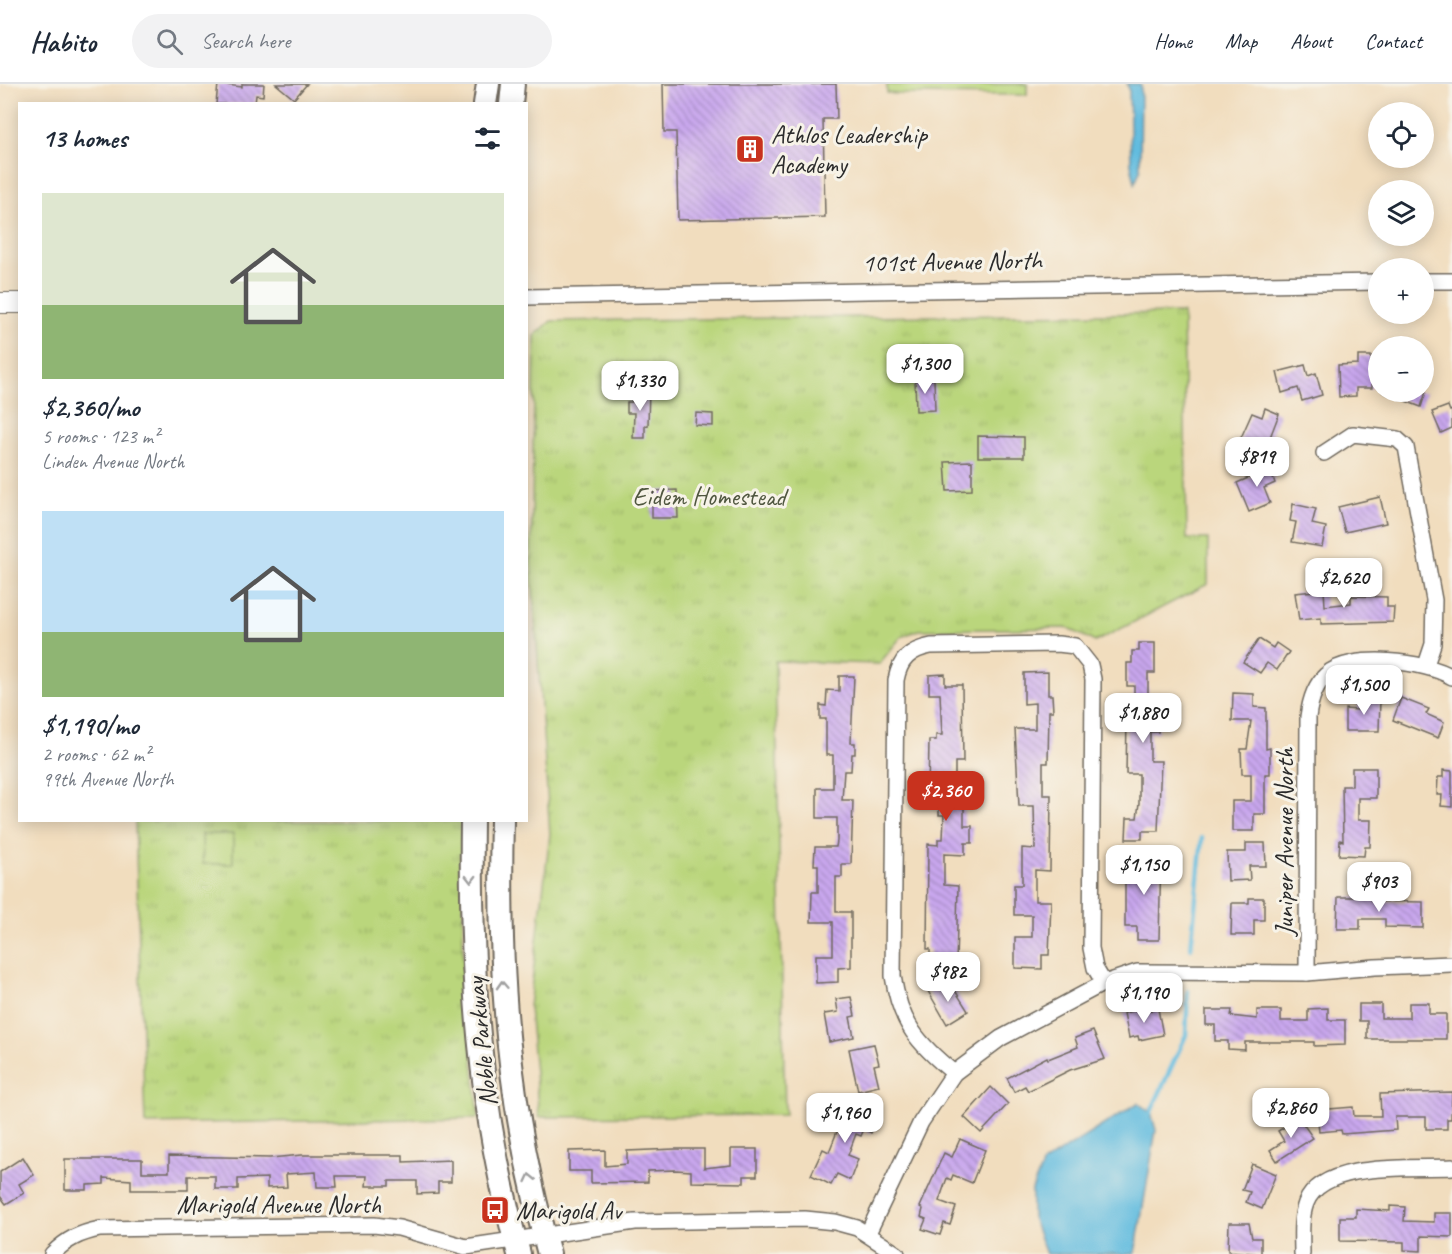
<!DOCTYPE html>
<meta charset="utf-8">
<style>
:root{--surface:#fff;--page:#f2f2f3;--text:#1f2937;--muted:#747a83;--line:#e0e1e3;--accent:#c8321e}
body{margin:0;font-family:Caveat,sans-serif;background:var(--page);color:var(--text);height:100vh;display:flex;flex-direction:column;font-size:22px;white-space:nowrap}
*{box-sizing:border-box;margin:0}
p{font-size:20px;color:var(--muted)}
.icon{flex:none;width:33px;height:33px;fill:none;stroke:currentColor;stroke-width:2;stroke-linecap:round;stroke-linejoin:round}
.map{position:relative;flex:1;overflow:hidden}
.drawer{position:absolute;left:18px;top:18px;width:510px;height:720px;display:flex;flex-direction:column;background:var(--surface);border-radius:0px;box-shadow:0 3px 15px #0003}
.drawer>*{flex:none}
.tools{position:absolute;left:1368px;top:18px;display:grid;gap:12px}
.tools a{display:grid;place-items:center;width:66px;height:66px;border-radius:50%;background:var(--surface);box-shadow:0 3px 15px #0003;font-size:30px}
.price{position:absolute;translate:-50% -51px;padding:0 14px;border-radius:12px;background:#fff;color:#222;font-size:20px;line-height:39px;filter:drop-shadow(0 2px 3px #0008)}
.price::after{content:'';position:absolute;left:50%;top:36px;width:18px;height:14px;margin-left:-9px;background:inherit;clip-path:polygon(0 0,100% 0,50% 100%)}
.price.current{background:var(--accent);color:#fff}
ul{padding:0;list-style:none}
li{display:grid;align-content:center;gap:12px;height:318px;padding:0 24px}
li span{display:grid;place-items:center;height:186px;border-radius:0px;color:#555}
li>.icon{margin-inline-start:auto}
span .icon{width:108px;height:108px;fill:#fffc;stroke-width:1}
li b{font-size:26px}
h2{display:flex;justify-content:space-between;align-items:center;height:72px;padding:0 24px;font-size:26px}
header{display:flex;align-items:center;gap:36px;box-sizing:border-box;height:84px;padding:0 30px;background:var(--surface);border-bottom:2px solid var(--line)}
header strong{font-size:28px}
nav{display:flex;gap:33px;margin-inline-start:auto;font-size:21px}
.search{width:420px;height:54px;background:var(--page);display:flex;align-items:center;gap:15px;box-sizing:border-box;padding:0 21px;border-radius:33px;color:var(--muted);font-size:22px}
.map>svg:first-child{display:block}
.park{fill:url(#park-tufts);stroke:#728054;stroke-width:1.5}
.pitch{fill:#bad67c;stroke:#728054;stroke-width:1.5}
.water{fill:#62bcdf;stroke:#467485;stroke-width:1.5}
.lines{fill:none;stroke-linecap:round;stroke-linejoin:round}
.stream{stroke:#62bcdf;stroke-width:4.5}
.building{fill:url(#building-back-hatch)}
.minor-casing{stroke:#70695e;stroke-width:18}
.tertiary-casing{stroke:#70695e;stroke-width:22}
.secondary-casing{stroke:#70695e;stroke-width:26}
.minor{stroke:#fff;stroke-width:15}
.tertiary{stroke:#fff;stroke-width:20}
.secondary{stroke:#fff;stroke-width:22}
.oneway{stroke:#a0a0a0}
.labels{text-anchor:middle;stroke-width:6;stroke-linejoin:round;paint-order:stroke}
.poi-label{font-size:26px;fill:#2b2b2b;stroke:#f7f3e8;text-anchor:start}
.street-label{font-size:26px;fill:#2b2b2b;stroke:#f7f3e8}
.park-label{font-size:26px;fill:#4f563f;stroke:#f7f3e8}
</style>
<header>
<strong>Habito</strong>
<div class="search"><svg class="icon" aria-label="search" viewBox="0 0 24 24"><circle cx="10" cy="10" r="6"/><path d="M15 15l6 6"/></svg>Search here</div>
<nav><a>Home</a><a>Map</a><a>About</a><a>Contact</a></nav>
</header>
<div class="map">
<svg width="1452" height="1170" viewBox="0 0 1452 1170">
<defs>
<pattern id="park-tufts" width="24" height="20" patternUnits="userSpaceOnUse" patternTransform="scale(1.5)"><rect width="24" height="20" fill="#bad67c"/><path d="M3 7l-1-3M5 7V3M7 7l1-3M15 17l-1-3M17 17v-4M19 17l1-3" fill="none" stroke="#a0b86b"/></pattern>
<pattern id="building-back-hatch" width="6" height="6" patternUnits="userSpaceOnUse" patternTransform="scale(1.5)"><rect width="6" height="6" fill="#c9a7ee"/><path d="M-1 5l2 2M0 0l6 6M5-1l2 2" fill="none" stroke="#a388c1"/></pattern>
</defs>
<rect width="100%" height="100%" fill="#f7f3e8"/>
<filter id="ink" filterUnits="userSpaceOnUse"><feTurbulence type="fractalNoise" baseFrequency=".0167" numOctaves="2"/><feDisplacementMap in="SourceGraphic" scale="12" xChannelSelector="R" yChannelSelector="G"/><feConvolveMatrix kernelMatrix="1 2 1 2 8 2 1 2 1" color-interpolation-filters="sRGB"/></filter>
<filter id="wash" filterUnits="userSpaceOnUse"><feTurbulence type="fractalNoise" baseFrequency=".008" numOctaves="4" result="noise"/><feDisplacementMap in="SourceGraphic" scale="24" xChannelSelector="R" yChannelSelector="G"/><feGaussianBlur stdDeviation="1.35" result="paint"/><feColorMatrix in="noise" values="0 0 0 0 0 0 0 0 0 0 0 0 0 0 0 0 0 1.4 0 .05"/><feComposite in="paint" operator="in"/></filter>
<g filter="url(#wash)">
<rect width="100%" height="100%" fill="#f1ddbe"/>
<g class="park">
<polygon points="1183,229 1187,455 1208,455 1208,500 1095,558 1068,544 918,546 901,553 879,580 775,577 785,1031 539,1033 529,923 550,750 531,478 535,251 551,237"/>
<polygon points="135,737 463,737 463,881 479,1034 145,1040"/>
</g>
<g class="pitch">
<polygon points="887,0 1027,0 1027,11 897,10 887,9"/>
<polygon points="202,750 233,750 233,780 203,780"/>
</g>
<g class="water">
<polygon points="1127,0 1141,0 1140,86 1135,99 1131,80 1129,5"/>
<polygon points="1138,1019 1151,1029 1156,1046 1135,1170 1046,1170 1032,1133 1032,1106 1043,1079"/>
</g>
<g class="lines">
<g class="stream">
<polyline points="1191,864 1202,754"/>
<polyline points="1149,1032 1186,951 1188,907"/>
</g>
</g>
<g id="blocks">
<g class="building">
<polygon points="218,0 242,3 242,0 264,0 263,12 256,11 255,20 216,20"/>
<polygon points="276,0 307,0 294,15"/>
<polygon points="663,0 836,0 837,35 823,35 825,133 678,136 676,48 664,48"/>
<polygon points="1358,272 1371,272 1372,304 1356,304 1356,312 1339,313 1338,281 1358,280"/>
<polygon points="1305,281 1308,292 1316,289 1322,311 1302,317 1298,304 1282,309 1277,288"/>
<polygon points="934,295 935,326 916,327 915,296"/>
<polygon points="633,305 649,305 648,342 645,341 645,354 633,354 634,329 627,329 627,318 632,318"/>
<polygon points="1382,308 1426,308 1421,323"/>
<polygon points="1448,322 1450,327 1452,326 1452,344 1441,349 1432,328"/>
<polygon points="1265,324 1279,330 1264,369 1239,358 1252,329 1262,333"/>
<polygon points="696,329 713,330 713,342 695,341"/>
<polygon points="978,352 1024,353 1024,373 978,373"/>
<polygon points="972,377 972,406 947,407 945,378"/>
<polygon points="1268,380 1275,399 1264,404 1270,419 1249,428 1237,399 1255,391 1253,386"/>
<polygon points="677,406 678,434 652,434 652,407"/>
<polygon points="1380,413 1386,439 1345,448 1338,423"/>
<polygon points="1293,420 1316,425 1312,440 1326,443 1322,463 1292,458 1296,438 1290,437"/>
<polygon points="1324,506 1325,522 1351,519 1351,512 1387,513 1387,523 1394,523 1393,538 1321,540 1321,534 1299,536 1295,509"/>
<polygon points="1259,555 1273,564 1276,559 1289,568 1277,586 1267,579 1260,589 1243,578"/>
<polygon points="1139,559 1155,559 1155,589 1148,589 1148,617 1155,617 1158,648 1150,648 1150,677 1161,677 1158,747 1142,747 1142,755 1126,755 1127,734 1137,734 1139,719 1139,690 1126,690 1127,634 1134,634 1134,602 1127,602 1127,579 1132,579 1132,567 1139,567"/>
<polygon points="1048,588 1048,611 1052,611 1053,627 1049,627 1048,679 1043,679 1043,711 1051,711 1050,787 1035,786 1035,817 1051,817 1049,871 1042,871 1042,885 1015,884 1015,853 1032,853 1032,831 1014,831 1014,801 1022,801 1022,764 1035,765 1034,722 1019,722 1015,645 1035,645 1035,619 1024,620 1024,589"/>
<polygon points="945,590 945,601 962,601 963,678 955,678 955,708 964,708 964,742 972,742 972,759 965,759 965,771 944,770 944,801 958,802 956,880 930,879 930,865 927,865 928,760 938,761 938,755 943,755 944,731 939,731 939,711 928,711 929,656 936,656 936,651 942,651 940,610 929,610 929,591"/>
<polygon points="839,592 854,592 851,659 855,659 855,670 852,670 851,687 844,687 842,716 853,716 851,780 842,780 842,793 836,793 836,828 851,828 851,883 838,884 838,898 816,899 816,871 833,871 833,838 811,838 812,808 818,808 818,781 814,781 815,763 836,763 837,757 837,734 817,734 817,704 833,704 833,671 826,671 826,635 820,635 820,621 826,622 827,606 839,607"/>
<polygon points="1233,609 1254,610 1254,623 1266,624 1266,665 1270,664 1270,690 1265,690 1265,730 1254,730 1254,747 1232,747 1232,717 1251,717 1251,690 1242,690 1241,665 1247,665 1251,637 1232,637"/>
<polygon points="1401,614 1429,625 1426,630 1444,638 1438,654 1393,636"/>
<polygon points="1358,615 1380,615 1379,647 1345,647 1345,625 1358,626"/>
<polygon points="1352,684 1376,684 1376,714 1358,714 1358,736 1371,736 1370,763 1365,763 1364,772 1339,771 1340,756 1343,757 1342,702 1352,702"/>
<polygon points="1443,686 1452,687 1452,723 1441,722 1442,711 1437,711 1438,693 1443,693"/>
<polygon points="1246,759 1265,759 1266,782 1249,782 1250,796 1228,797 1227,768 1246,768"/>
<polygon points="1137,770 1161,770 1159,856 1137,856 1137,843 1125,843 1125,786 1129,786 1129,779 1136,779"/>
<polygon points="1338,813 1372,813 1372,817 1423,818 1423,844 1385,843 1385,835 1360,835 1360,845 1337,845"/>
<polygon points="1249,814 1264,814 1264,836 1254,836 1254,851 1231,851 1232,819 1249,819"/>
<polygon points="939,900 943,905 951,900 968,927 947,940 928,907"/>
<polygon points="851,913 855,932 850,933 854,953 829,958 824,930 838,928 836,915"/>
<polygon points="1409,919 1429,919 1429,930 1446,930 1446,955 1367,955 1367,937 1359,937 1359,920 1381,920 1381,934 1409,934"/>
<polygon points="1328,924 1328,936 1345,936 1345,961 1314,962 1314,958 1245,958 1245,966 1228,965 1228,957 1215,957 1215,941 1206,941 1206,926 1232,926 1231,932 1257,935 1257,926 1281,926 1281,937 1308,937 1308,925"/>
<polygon points="1143,925 1143,928 1158,925 1163,951 1139,956 1138,952 1129,954 1124,929"/>
<polygon points="1093,947 1105,975 1070,986 1028,1007 1025,1002 1014,1008 1007,994 1047,973 1048,975 1078,963 1075,954"/>
<polygon points="874,960 879,980 874,981 879,1002 858,1007 849,965"/>
<polygon points="991,1003 1008,1020 981,1049 964,1033"/>
<polygon points="1452,1008 1451,1035 1447,1035 1447,1045 1426,1045 1426,1033 1395,1033 1396,1046 1342,1050 1341,1046 1319,1048 1317,1026 1353,1023 1354,1032 1381,1032 1380,1010"/>
<polygon points="849,1017 879,1029 871,1049 864,1045 861,1052 856,1050 848,1071 858,1075 850,1096 837,1090 831,1101 811,1091 823,1065 829,1068"/>
<polygon points="1299,1034 1313,1054 1277,1077 1270,1066 1284,1057 1278,1047"/>
<polygon points="960,1055 985,1066 972,1099 953,1091 951,1096 947,1094 939,1117 956,1123 950,1141 944,1139 940,1151 922,1145 926,1135 921,1133 923,1125 920,1123 944,1069 952,1073"/>
<polygon points="675,1065 704,1065 704,1084 731,1081 731,1065 757,1065 757,1092 744,1092 744,1099 691,1098 691,1087 675,1086 648,1087 648,1098 591,1099 591,1087 569,1087 569,1067 605,1066 605,1082 627,1080 627,1067"/>
<polygon points="302,1071 403,1071 403,1078 451,1076 451,1098 438,1098 438,1109 417,1110 417,1097 389,1097 389,1102 366,1102 367,1092 336,1092 337,1103 317,1103 316,1088 286,1090 287,1103 267,1104 267,1094 238,1095 238,1105 215,1105 215,1092 188,1092 188,1106 131,1106 131,1096 104,1094 104,1100 87,1101 87,1106 65,1106 65,1075 142,1075 142,1088 169,1088 169,1072 270,1074"/>
<polygon points="23,1073 34,1091 19,1100 24,1109 6,1120 0,1112 0,1088"/>
<polygon points="1252,1080 1276,1090 1262,1125 1246,1118 1250,1108 1242,1106"/>
<polygon points="1390,1122 1405,1123 1404,1137 1434,1138 1434,1129 1452,1129 1452,1153 1421,1152 1421,1167 1404,1166 1404,1158 1340,1157 1340,1133 1356,1133 1356,1125 1390,1127"/>
<polygon points="1229,1139 1249,1139 1252,1154 1261,1154 1261,1170 1228,1167"/>
</g>
</g>
</g>
<g filter="url(#ink)">
<use href="#blocks" fill-opacity="0" stroke="#70695e" stroke-width="1.5"/>
<g class="lines">
<g class="minor-casing">
<g id="minor">
<polyline points="1424,197 1452,197"/>
<polyline points="526,213 1378,198"/>
<polyline points="1324,369 1353,350 1397,355 1406,363 1434,516 1433,560 1426,581"/>
<path d="M1307,889L1308,633C1310,617 1314,602 1326,591C1349,568 1427,577 1452,593"/>
<path d="M954,989C918,960 900,939 893,892L896,596C900,575 910,566 931,562L1058,560L1075,562L1090,581L1093,595L1091,864L1095,884L1104,899"/>
<polyline points="868,1149 921,1038 954,989 1001,954 1104,899 1137,888 1307,889 1375,883 1452,880"/>
<path d="M52,1170C67,1155 80,1149 100,1145L374,1141L399,1144L466,1163L635,1138L805,1135L835,1138L857,1144L897,1170"/>
<path d="M1302,1170C1302,1154 1300,1135 1306,1119C1323,1076 1414,1085 1452,1083"/>
</g>
</g>
<g class="tertiary-casing">
<polyline id="tertiary" points="0,219 20,219"/>
</g>
<g class="secondary-casing">
<g id="secondary">
<polyline points="485,20 488,0"/>
<polyline points="511,20 513,0"/>
<path d="M472,736C470,885 478,1026 519,1170"/>
<path d="M502,736C498,890 507,1021 549,1170"/>
</g>
</g>
<use href="#minor" class="minor"/>
<use href="#tertiary" class="tertiary"/>
<use href="#secondary" class="secondary"/>
</g>
<defs><path id="oneway-chevron" d="M-2-3.5L2.5 0L-2 3.5" fill="none" stroke-width="1.6" stroke-linecap="round" stroke-linejoin="round" transform="scale(1.5)"/></defs>
<g class="oneway">
<use href="#oneway-chevron" transform="translate(471 795) rotate(90)"/>
<use href="#oneway-chevron" transform="translate(502 901) rotate(-93)"/>
<use href="#oneway-chevron" transform="translate(530 1094) rotate(-103)"/>
</g>
</g>
<defs>
<g id="building-square" transform="scale(1.5)"><rect x="-9" y="-9" width="18" height="18" rx="4" fill="#c8321e" stroke="#f7f3e8"/><path d="M-4-6H4V6H1V3H-1V6H-4ZM-2.5-4.3h1.7v1.8h-1.7ZM.8-4.3h1.7v1.8H.8ZM-2.5-1h1.7V.8h-1.7ZM.8-1h1.7V.8H.8Z" fill="#fff"/></g>
<g id="bus-square" transform="scale(1.5)"><rect x="-9" y="-9" width="18" height="18" rx="4" fill="#c8321e" stroke="#f7f3e8"/><path d="M-5-6H5V4H4V6H2V4H-2V6H-4V4H-5ZM-3.5-4V0h7V-4ZM-3.5 1.2v1.5H-2V1.2ZM2 1.2v1.5H3.5V1.2Z" fill="#fff"/></g>
</defs>
<g fill-rule="evenodd">
<use href="#building-square" x="750" y="65"/>
<use href="#bus-square" x="495" y="1126"/>
</g>
<g class="labels">
<g class="poi-label">
<text x="771" y="59">Athlos Leadership<tspan x="771" dy="30">Academy</tspan></text>
<text x="516" y="1135">Marigold Av</text>
</g>
<g class="street-label">
<text transform="translate(952 177) rotate(-1)" y="9">101st Avenue North</text>
<text transform="translate(1284 758) rotate(-90)" y="9">Juniper Avenue North</text>
<text transform="translate(481 958) rotate(-96)" y="9">Noble Parkway</text>
<text x="279" y="1129">Marigold Avenue North</text>
</g>
<g class="park-label">
<text x="709" y="421">Eidem Homestead</text>
</g>
</g>
</svg>
<div class="tools">
<a><svg class="icon" aria-label="locate" viewBox="0 0 24 24"><circle cx="12" cy="12" r="6"/><path d="M12 2v4M12 18v4M2 12h4M18 12h4"/></svg></a>
<a><svg class="icon" aria-label="layers" viewBox="0 0 24 24"><path d="M12 4l9 5-9 5-9-5zM3 14l9 5 9-5"/></svg></a>
<a>+</a>
<a>−</a>
</div>
<b class="price" style="left:925px;top:311px">$1,300</b>
<b class="price" style="left:640px;top:328px">$1,330</b>
<b class="price" style="left:1257px;top:404px">$819</b>
<b class="price" style="left:1344px;top:525px">$2,620</b>
<b class="price" style="left:1364px;top:632px">$1,500</b>
<b class="price" style="left:1143px;top:660px">$1,880</b>
<b class="price current" style="left:946px;top:738px">$2,360</b>
<b class="price" style="left:1144px;top:812px">$1,150</b>
<b class="price" style="left:1379px;top:829px">$903</b>
<b class="price" style="left:948px;top:919px">$982</b>
<b class="price" style="left:1144px;top:940px">$1,190</b>
<b class="price" style="left:1291px;top:1055px">$2,860</b>
<b class="price" style="left:845px;top:1060px">$1,960</b>
<section class="drawer">
<h2>13 homes<svg class="icon" aria-label="filters" viewBox="0 0 24 24"><path d="M4 7h16M4 17h16"/><circle cx="9" cy="7" r="2"/><circle cx="15" cy="17" r="2"/></svg></h2>
<ul>
<li><span style="background:linear-gradient(#dfe7d0 60%,#8fb573 0)"><svg class="icon" aria-label="home" viewBox="0 0 24 24"><path d="M3 11l9-7 9 7M6 9v11h12V9"/></svg></span><div><b>$2,360/mo</b><p>5 rooms · 123 m²</p><p>Linden Avenue North</p></div></li>
<li><span style="background:linear-gradient(#bfe0f5 65%,#8fb573 0)"><svg class="icon" aria-label="home" viewBox="0 0 24 24"><path d="M3 11l9-7 9 7M6 9v11h12V9"/></svg></span><div><b>$1,190/mo</b><p>2 rooms · 62 m²</p><p>99th Avenue North</p></div></li>
</ul>
</section>
</div>
